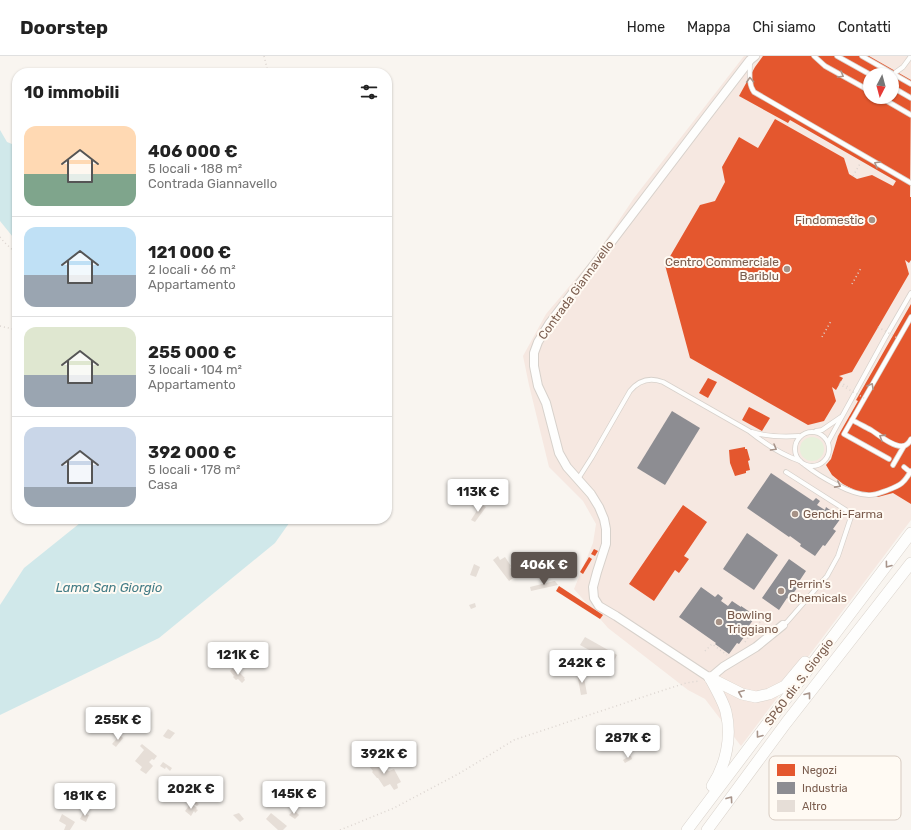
<!DOCTYPE html>
<html lang="it">
<meta charset="utf-8">
<style>
:root{--surface:#fff;--page:#f6f6f6;--text:#222;--muted:#767676;--line:#e0e0e0;--accent:#5d544f}
body{margin:0;font-family:Rubik,sans-serif;background:var(--page);color:var(--text);height:100vh;display:flex;flex-direction:column;font-size:15px;white-space:nowrap}
*{box-sizing:border-box;margin:0}
p{font-size:13px;color:var(--muted)}
.icon{flex:none;width:22px;height:22px;fill:none;stroke:currentColor;stroke-width:2;stroke-linecap:round;stroke-linejoin:round}
.map{position:relative;flex:1;overflow:hidden}
.sheet{position:absolute;left:12px;top:12px;width:380px;height:456px;display:flex;flex-direction:column;background:var(--surface);border-radius:16px;box-shadow:0 1px 3px #0004}
.sheet>*{flex:none}
.needle{width:26px;rotate:186deg}
.buttons{position:absolute;left:863px;top:12px;display:grid;gap:8px}
.buttons a{display:grid;place-items:center;width:36px;height:36px;border-radius:50%;background:var(--surface);box-shadow:0 1px 3px #0004;font-size:20px}
.price{position:absolute;translate:-50% -34px;padding:0 9px;border-radius:4px;background:#fff;color:#222;font-size:13px;line-height:26px;filter:drop-shadow(0 1px 2px #0008)}
.price::after{content:'';position:absolute;left:50%;top:24px;width:12px;height:9px;margin-left:-6px;background:inherit;clip-path:polygon(0 0,100% 0,50% 100%)}
.price.selected{background:var(--accent);color:#fff}
ul{padding:0;list-style:none}
li{display:flex;align-items:center;gap:12px;height:100px;padding:0 12px}
li+li{border-top:1px solid var(--line)}
li span{display:grid;place-items:center;flex:none;width:112px;height:80px;border-radius:12px;color:#555}
li>.icon{margin-inline-start:auto}
span .icon{width:48px;height:48px;fill:#fffc;stroke-width:1}
li b{font-size:17px}
h2{display:flex;justify-content:space-between;align-items:center;height:48px;padding:0 12px;font-size:17px}
header{display:flex;align-items:center;gap:24px;box-sizing:border-box;height:56px;padding:0 20px;background:var(--surface);border-bottom:1px solid var(--line)}
header strong{font-size:19px}
nav{display:flex;gap:22px;margin-inline-start:auto;font-size:14px}
.map>svg:first-child{display:block}
.commercial{fill:#f6e8e1;fill-rule:evenodd}
.green{fill:#e7f0db}
.water{fill:#d0e8ea}
.shops{fill:#e4572e;fill-rule:evenodd}
.industry{fill:#8d8d92}
.building{fill:#e6ded7}
.lines{fill:none;stroke-linecap:round;stroke-linejoin:round}
.lane-casing{stroke:#d7d1cb;stroke-width:5.5}
.street-casing{stroke:#d7d1cb;stroke-width:10}
.secondary-casing{stroke:#d9d2cb;stroke-width:12}
.path{stroke:#dcd5d0;stroke-width:1.5;stroke-dasharray:1 3;stroke-linecap:butt}
.lane{stroke:#fefefd;stroke-width:4}
.street{stroke:#fefefd;stroke-width:8}
.secondary{stroke:#fefefd;stroke-width:11}
.path-bridge{stroke:#dcd5d0;stroke-width:1.5;stroke-dasharray:1 3;stroke-linecap:butt}
.oneway{stroke:#a8958b}
.poi-dot{fill:#a69286;stroke:#fffaf3;stroke-width:1.5}
.labels{text-anchor:middle;stroke-width:4;stroke-linejoin:round;paint-order:stroke}
.poi-label{font-size:12px;fill:#7a5c4d;stroke:#fffaf3;text-anchor:start}
.street-label{font-size:12px;fill:#7a5c4d;stroke:#fffaf3}
.water-label{font-size:13px;font-style:italic;fill:#437c86;stroke:#fffaf3}
.key{fill:#fffaf3;stroke:#d7cbc1;stroke-width:1}
.key-label{font-size:11px;fill:#7a5c4d}
</style>
<header>
<strong>Doorstep</strong>
<nav><a>Home</a><a>Mappa</a><a>Chi siamo</a><a>Contatti</a></nav>
</header>
<div class="map">
<svg width="911" height="774" viewBox="0 0 911 774">
<rect width="100%" height="100%" fill="#f9f5f0"/>
<path class="commercial" d="M744,0H911V464L741,690L705,643L688,634L608,572L574,533L593,487L596,468L583,445L549,411L529,329L523,300L546,258L595,200L634,142ZM870,19H892V41H870Z"/>
<circle class="green" cx="812" cy="393" r="12"/>
<g class="water">
<polygon points="0,74 7,86 17,90 17,186 0,165"/>
<polygon points="85,463 292,463 275,487 159,582 0,659 0,549 24,512"/>
</g>
<g class="shops">
<path d="M763,0H869L911,24L910,141H911V204L909,207L905,204L909,218L852,316L839,320L843,322L836,334L832,331L836,345L824,365L808,369L690,302L665,209L700,149L715,145L725,126L722,111L739,81L758,92L775,63L844,102L849,118L857,123L872,119L893,130L896,125L790,64L788,67L739,40L755,11ZM870,19H892V41H870Z"/>
<polygon points="911,248 911,448 893,437 878,441 856,435 843,428 832,419 826,409 831,403 838,380 858,345 856,344"/>
<polygon points="708,322 717,326 708,342 699,337"/>
<polygon points="749,351 770,362 762,375 742,364"/>
<polygon points="745,391 745,393 747,393 750,404 748,405 750,414 746,415 746,417 735,420 730,407 729,394"/>
<polygon points="683,449 707,466 684,500 689,503 679,517 675,514 654,545 629,528"/>
<polygon points="594,493 598,495 595,500 591,498"/>
<polygon points="589,501 592,503 583,518 580,516"/>
<polygon points="559,530 603,559 600,563 556,535"/>
</g>
<g class="industry">
<polygon points="672,355 700,372 665,429 637,412"/>
<polygon points="771,417 813,445 816,442 820,445 817,449 825,454 826,451 841,462 833,473 836,475 825,490 823,489 815,500 800,490 801,488 790,480 789,481 747,452"/>
<polygon points="747,477 778,499 754,534 723,513"/>
<polygon points="789,503 806,515 798,527 800,528 789,543 787,542 779,554 762,542"/>
<polygon points="701,531 715,541 718,538 723,542 721,545 728,550 732,545 741,551 741,550 756,560 748,571 750,573 739,588 737,587 729,598 715,588 716,587 679,561"/>
</g>
<g class="building">
<polygon points="481,448 486,451 475,466 471,464"/>
<polygon points="498,500 500,504 505,501 511,510 510,511 516,520 509,525 493,504"/>
<polygon points="474,508 480,511 476,521 470,519"/>
<polygon points="554,525 555,525 558,529 531,535 530,531"/>
<polygon points="475,547 476,551 471,553 469,549"/>
<polygon points="585,581 617,599 613,607 580,589"/>
<polygon points="569,597 571,608 567,609 565,598"/>
<polygon points="233,612 238,616 234,620 239,616 245,622 244,622 245,624 242,627 238,623 236,624 233,621 234,620 230,615"/>
<polygon points="583,616 587,638 581,639 577,617"/>
<polygon points="168,673 175,677 170,683 166,682 163,680"/>
<polygon points="120,679 123,682 116,691 112,688"/>
<polygon points="142,688 157,700 154,704 152,703 149,706 153,710 146,718 140,714 142,711 135,705 144,694 140,690"/>
<polygon points="371,700 382,716 387,714 389,715 394,713 401,726 397,728 398,732 394,734 390,728 384,731 378,722 377,722 372,716 373,715 366,706 367,706 366,703"/>
<polygon points="629,700 631,700 632,703 625,707 623,704"/>
<polygon points="163,706 172,712 170,715 166,711 165,713 160,710"/>
<polygon points="193,741 197,745 196,746 199,748 197,750 190,745"/>
<polygon points="191,747 197,752 196,753 198,754 195,757 194,755 191,760 185,755"/>
<polygon points="294,754 299,759 295,763 289,759"/>
<polygon points="83,757 89,759 86,766 80,763"/>
<polygon points="239,757 244,763 240,766 233,759"/>
<polygon points="271,757 287,770 283,774 278,774 266,763"/>
<polygon points="62,758 75,766 70,774 64,774 66,769 59,765"/>
</g>
<g class="lines">
<g class="lane-casing">
<g id="lane">
<polyline points="814,0 825,10 870,35"/>
<polyline points="837,0 871,19"/>
<polyline points="862,0 911,28"/>
<path d="M750,5C750,16 748,28 754,36L911,127"/>
<polyline points="896,16 903,11 911,0"/>
<polyline points="892,31 911,42"/>
<polyline points="880,41 911,59"/>
<path d="M852,364C858,367 865,371 871,374C879,379 893,391 902,390C907,390 909,387 911,383"/>
<polyline points="816,375 822,374 841,361"/>
<circle cx="812" cy="393" r="17"/>
<path d="M752,376C768,381 783,381 799,380"/>
<polyline points="828,386 885,282 911,237"/>
<polyline points="889,403 844,378 911,261"/>
<path d="M805,409C819,420 852,440 870,439C876,439 882,436 888,434C901,429 904,427 911,415"/>
<polyline points="893,409 904,390"/>
<polyline points="904,411 910,416"/>
<path d="M578,423L592,401L630,335C639,324 650,321 663,326L749,375C764,387 782,399 800,405"/>
<polyline points="783,569 787,566 827,520 838,500 852,458 786,416"/>
</g>
</g>
<g class="street-casing">
<polyline id="street" points="755,0 750,4 707,60 549,268 538,286 534,297 534,310 538,330 546,347 559,397 567,411 591,438 599,451 604,463 606,473 606,488 597,516 593,531 594,542 599,550 616,560 710,622 723,611 756,591 783,569"/>
</g>
<g class="secondary-casing">
<g id="secondary">
<polyline points="710,622 742,638 756,641 769,638 785,630 805,606"/>
<path d="M710,622C715,631 724,647 726,656C732,681 726,709 712,730"/>
<polyline points="687,774 911,477"/>
<polyline points="707,774 786,667 911,507"/>
</g>
</g>
<g class="path">
<polyline points="264,0 267,12 266,17"/>
<polyline points="853,120 861,106"/>
<polyline points="0,181 4,186 17,198"/>
<polyline points="852,228 861,212"/>
<polyline points="0,270 17,274"/>
<polyline points="822,281 831,265"/>
<polyline points="840,326 850,332"/>
<polyline points="745,586 763,562"/>
<polyline points="705,595 712,588 727,599"/>
<polyline points="340,774 394,752 460,717 514,684 658,636 686,627 699,625"/>
</g>
<use href="#lane" class="lane"/>
<use href="#street" class="street"/>
<use href="#secondary" class="secondary"/>
<g class="path-bridge">
<polyline points="878,271 899,283"/>
<polyline points="839,328 864,342"/>
</g>
</g>
<defs><path id="oneway-chevron" d="M-2-3.5L2.5 0L-2 3.5" fill="none" stroke-width="1.6" stroke-linecap="round" stroke-linejoin="round"/></defs>
<g class="oneway">
<use href="#oneway-chevron" transform="translate(841 19) rotate(30)"/>
<use href="#oneway-chevron" transform="translate(750 24) rotate(-93)"/>
<use href="#oneway-chevron" transform="translate(877 108) rotate(-150)"/>
<use href="#oneway-chevron" transform="translate(871 330) rotate(-60)"/>
<use href="#oneway-chevron" transform="translate(882 381) rotate(-148)"/>
<use href="#oneway-chevron" transform="translate(774 392) rotate(30)"/>
<use href="#oneway-chevron" transform="translate(838 429) rotate(28)"/>
<use href="#oneway-chevron" transform="translate(888 509) rotate(127)"/>
<use href="#oneway-chevron" transform="translate(741 637) rotate(-158)"/>
<use href="#oneway-chevron" transform="translate(808 639) rotate(-52)"/>
<use href="#oneway-chevron" transform="translate(759 679) rotate(127)"/>
<use href="#oneway-chevron" transform="translate(730 743) rotate(-54)"/>
</g>
<g class="poi-dot">
<circle cx="872" cy="164" r="4"/>
<circle cx="787" cy="213" r="4"/>
<circle cx="795" cy="458" r="4"/>
<circle cx="781" cy="535" r="4"/>
<circle cx="719" cy="566" r="4"/>
</g>
<g class="labels">
<g class="poi-label">
<text x="864" y="168" text-anchor="end">Findomestic</text>
<text x="779" y="210" text-anchor="end">Centro Commerciale<tspan x="779" dy="14">Bariblu</tspan></text>
<text x="803" y="462">Genchi-Farma</text>
<text x="789" y="532">Perrin's<tspan x="789" dy="14">Chemicals</tspan></text>
<text x="727" y="563">Bowling<tspan x="727" dy="14">Triggiano</tspan></text>
</g>
<g class="street-label">
<text transform="translate(576 234) rotate(-54)" y="4">Contrada Giannavello</text>
<text transform="translate(799 626) rotate(-53)" y="4">SP60 dir. S. Giorgio</text>
</g>
<g class="water-label">
<text x="109" y="536">Lama San Giorgio</text>
</g>
</g>
<rect x="769" y="700" width="132" height="64" rx="6" class="key"/>
<rect x="777" y="708" width="18" height="12" fill="#e4572e"/>
<rect x="777" y="726" width="18" height="12" fill="#8d8d92"/>
<rect x="777" y="744" width="18" height="12" fill="#e6ded7"/>
<g class="key-label">
<text x="802" y="718">Negozi</text>
<text x="802" y="736">Industria</text>
<text x="802" y="754">Altro</text>
</g>
</svg>
<div class="buttons">
<a><svg class="needle" viewBox="-14 -14 28 28"><path d="M0-13l5 13h-10z" fill="#e53935"/><path d="M0 13l5-13h-10z" fill="#767676"/></svg></a>
</div>
<b class="price" style="left:478px;top:457px">113K €</b>
<b class="price selected" style="left:544px;top:530px">406K €</b>
<b class="price" style="left:238px;top:620px">121K €</b>
<b class="price" style="left:582px;top:628px">242K €</b>
<b class="price" style="left:118px;top:685px">255K €</b>
<b class="price" style="left:628px;top:703px">287K €</b>
<b class="price" style="left:384px;top:719px">392K €</b>
<b class="price" style="left:191px;top:754px">202K €</b>
<b class="price" style="left:294px;top:759px">145K €</b>
<b class="price" style="left:85px;top:761px">181K €</b>
<section class="sheet">
<h2>10 immobili<svg class="icon" aria-label="filters" viewBox="0 0 24 24"><path d="M4 7h16M4 17h16"/><circle cx="9" cy="7" r="2"/><circle cx="15" cy="17" r="2"/></svg></h2>
<ul>
<li><span style="background:linear-gradient(#ffd9b3 60%,#7fa58c 0)"><svg class="icon" aria-label="home" viewBox="0 0 24 24"><path d="M3 11l9-7 9 7M6 9v11h12V9"/></svg></span><div><b>406 000 €</b><p>5 locali · 188 m²</p><p>Contrada Giannavello</p></div></li>
<li><span style="background:linear-gradient(#bfe0f5 60%,#9aa5b1 0)"><svg class="icon" aria-label="home" viewBox="0 0 24 24"><path d="M3 11l9-7 9 7M6 9v11h12V9"/></svg></span><div><b>121 000 €</b><p>2 locali · 66 m²</p><p>Appartamento</p></div></li>
<li><span style="background:linear-gradient(#dfe7d0 60%,#9aa5b1 0)"><svg class="icon" aria-label="home" viewBox="0 0 24 24"><path d="M3 11l9-7 9 7M6 9v11h12V9"/></svg></span><div><b>255 000 €</b><p>3 locali · 104 m²</p><p>Appartamento</p></div></li>
<li><span style="background:linear-gradient(#c9d6e8 75%,#9aa5b1 0)"><svg class="icon" aria-label="home" viewBox="0 0 24 24"><path d="M3 11l9-7 9 7M6 9v11h12V9"/></svg></span><div><b>392 000 €</b><p>5 locali · 178 m²</p><p>Casa</p></div></li>
</ul>
</section>
</div>
